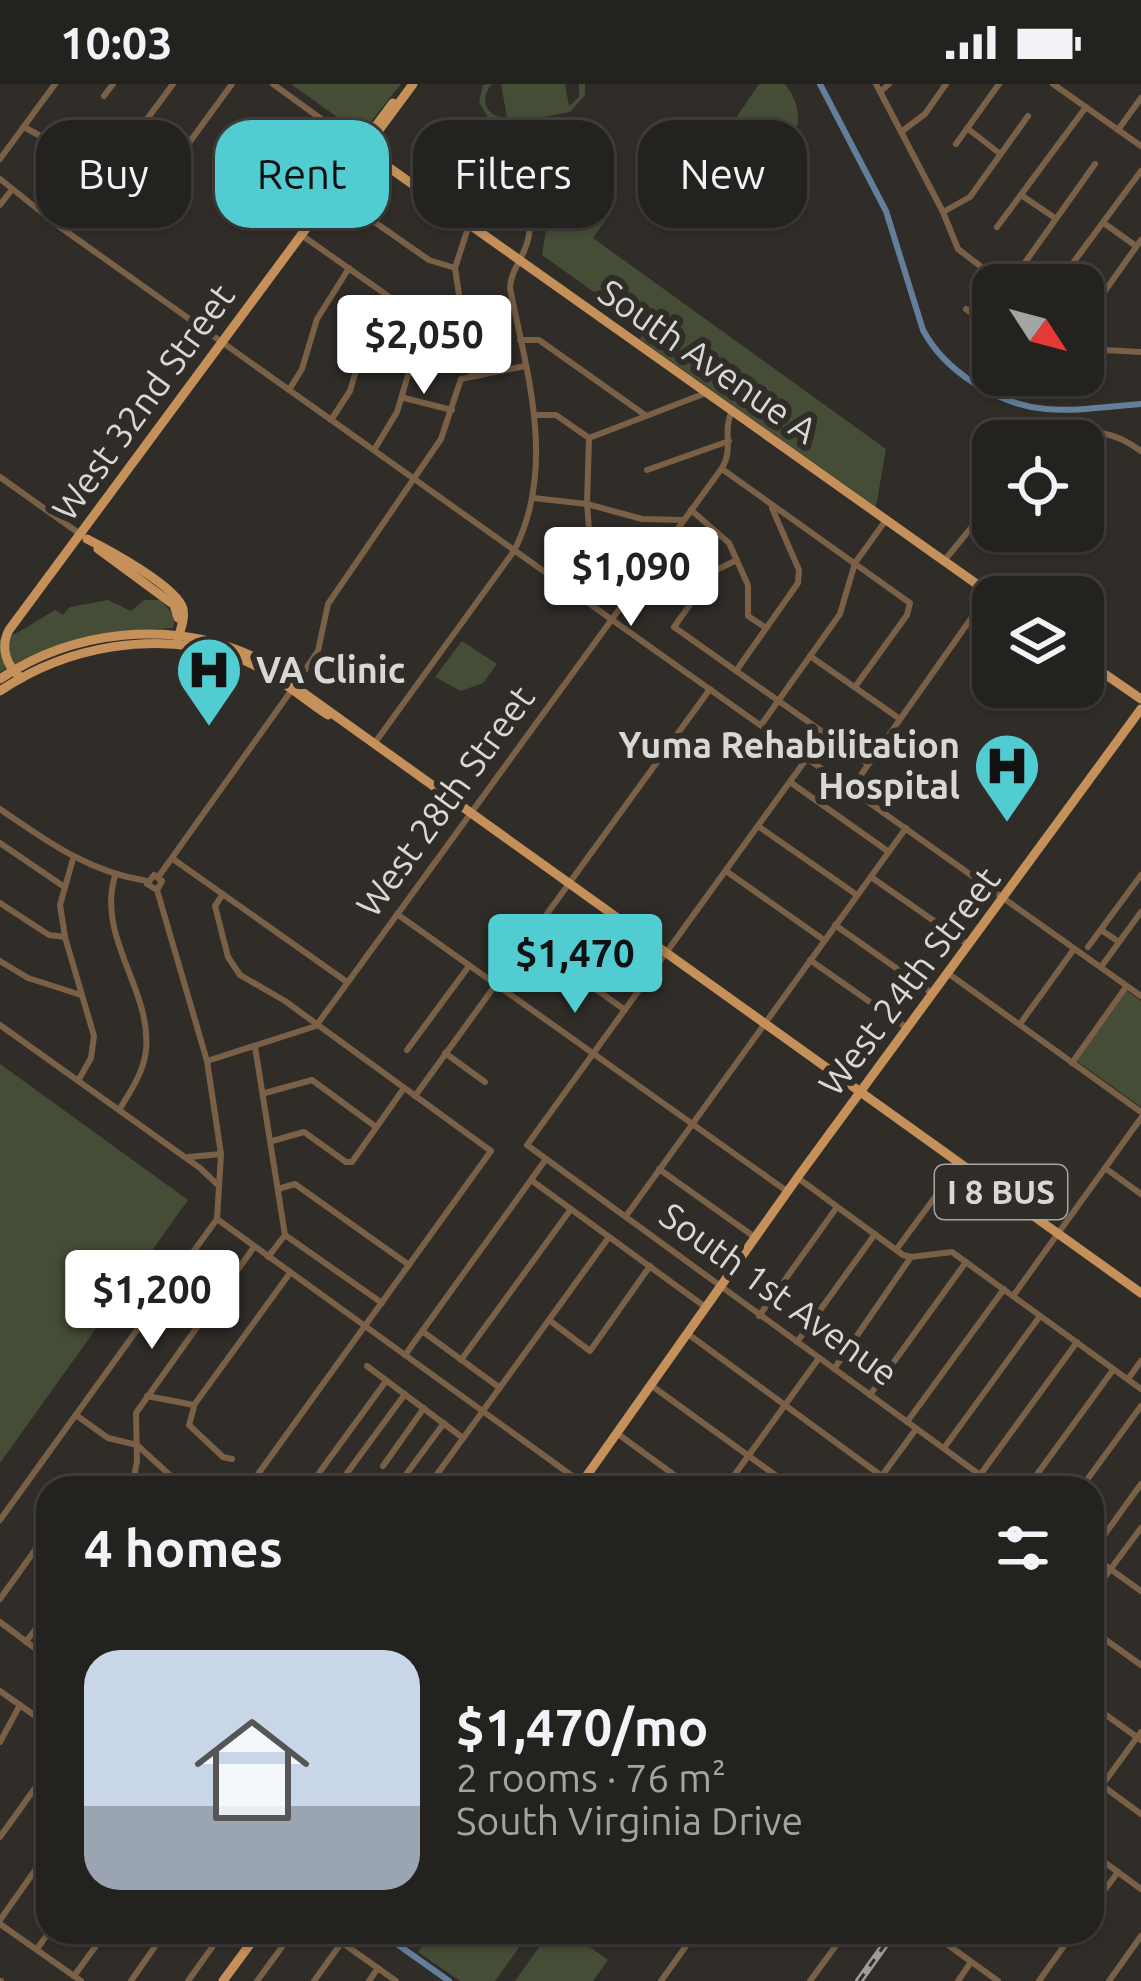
<!DOCTYPE html>
<meta charset="utf-8">
<style>
:root{--surface:#24221f;--page:#302f2c;--text:#f1f3f6;--muted:#a3a4a4;--line:#413f3d;--accent:#51ccd1}
body{margin:0;font-family:Ubuntu,sans-serif;background:var(--page);color:var(--text);height:100vh;display:flex;flex-direction:column;font-size:45px;white-space:nowrap}
*{box-sizing:border-box;margin:0}
p{font-size:39px;color:var(--muted)}
.icon{flex:none;width:66px;height:66px;fill:none;stroke:currentColor;stroke-width:2;stroke-linecap:round;stroke-linejoin:round}
.map{position:relative;flex:1;overflow:hidden}
.drawer{position:absolute;left:36px;top:1392px;width:1068px;height:468px;display:flex;flex-direction:column;background:var(--surface);border-radius:36px;box-shadow:0 3px 9px #0004,0 0 0 3px var(--line)}
.drawer>*{flex:none}
.top-card{position:absolute;left:36px;top:36px;width:1071px;height:108px;display:flex;gap:24px}
.needle{width:78px;rotate:126deg}
.fabs{position:absolute;left:972px;top:180px;display:grid;gap:24px}
.fabs a{display:grid;place-items:center;width:132px;height:132px;border-radius:24px;background:var(--surface);box-shadow:0 3px 9px #0004,0 0 0 3px var(--line);font-size:60px}
.price{position:absolute;translate:-50% -102px;padding:0 27px;border-radius:12px;background:#fff;color:#222;font-size:39px;line-height:78px;filter:drop-shadow(0 3px 6px #0008)}
.price::after{content:'';position:absolute;left:50%;top:72px;width:36px;height:27px;margin-left:-18px;background:inherit;clip-path:polygon(0 0,100% 0,50% 100%)}
.price.active{background:var(--accent);color:#111}
ul{padding:0;list-style:none}
li{display:flex;align-items:center;gap:36px;height:300px;padding:0 48px}
li span{display:grid;place-items:center;flex:none;width:336px;height:240px;border-radius:36px;color:#555}
li>.icon{margin-inline-start:auto}
span .icon{width:144px;height:144px;fill:#fffc;stroke-width:1}
li b{font-size:51px}
h2{display:flex;justify-content:space-between;align-items:center;height:144px;padding:0 48px;font-size:51px}
.pill{padding:0 42px;border-radius:36px;background:var(--surface);box-shadow:0 3px 9px #0004,0 0 0 3px var(--line);font-size:42px;line-height:108px}
.pill.active{background:var(--accent);color:#111}
.status{display:flex;justify-content:space-between;align-items:center;height:84px;padding:0 60px;background:var(--surface);direction:ltr}
.status svg{height:33px;fill:currentColor}
.map>svg:first-child{display:block}
.green{fill:#454d37}
.lines{fill:none;stroke-linecap:round;stroke-linejoin:round}
.canal{stroke:#637f9b;stroke-width:6}
.minor{stroke:#7a6046;stroke-width:6}
.major{stroke:#c59059;stroke-width:9}
.rail-casing{stroke:#9f9d9a;stroke-width:8}
.rail{stroke:#302d29;stroke-width:3;stroke-dasharray:9;stroke-linecap:butt}
.labels{text-anchor:middle;stroke-width:12;stroke-linejoin:round;paint-order:stroke}
.shield{fill:#302d29;stroke:#a7a5a2;stroke-width:3}
.shield-label{font-size:33px;font-weight:bold;fill:#dad8d6}
.street-label{font-size:36px;fill:#dad8d6;stroke:#302d29}
.poi-label{font-size:36px;font-weight:bold;fill:#dad8d6;stroke:#302d29;text-anchor:start}
</style>
<div class="status"><b>10:03</b><svg viewBox="0 0 49 12"><path d="M0 12V9h3v3zM5 12V6h3v6zM10 12V3h3v9zM15 12V0h3v12zM26 1h20v11H26zM47 4h2v5h-2z"/></svg></div>
<div class="map">
<svg width="1141" height="1897" viewBox="0 0 1141 1897">
<rect width="100%" height="100%" fill="#302d29"/>
<g class="green">
<polygon points="291,0 401,0 361,50"/>
<path d="M492,0C478,15 486,35 507,33L501,0H565L569,22L579,13V0H585V11L570,28L505,40L489,35L479,18L483,1Z"/>
<path d="M759,0H785C806,27 800,53 778,77L748,54L734,37Z"/>
<polygon points="550,88 609,131 593,154 886,365 876,423 640,255 646,245 542,171 548,134 531,113"/>
<path d="M108,516L131,527L144,516H161L175,534L173,544L126,547L28,574L0,588V555C19,551 37,536 55,526L63,531L70,523Z"/>
<polygon points="462,557 497,580 483,599 461,607 435,593"/>
<polygon points="1127,907 1141,917 1141,1023 1077,977"/>
<polygon points="0,980 188,1116 0,1379"/>
<polygon points="432,1848 530,1848 495,1897 460,1897 418,1868"/>
<polygon points="550,1848 569,1848 608,1876 593,1897 515,1897"/>
</g>
<g class="lines">
<g class="canal">
<path d="M820,0L886,127L923,246C945,288 999,321 1046,325C1077,328 1110,322 1141,320"/>
<polyline points="380,1848 449,1897"/>
</g>
<g class="minor">
<polyline points="273,0 360,63"/>
<polyline points="876,0 943,128 958,165 1005,201"/>
<polyline points="1053,0 1141,62"/>
<polyline points="880,8 889,0"/>
<polyline points="104,12 113,0"/>
<polyline points="24,43 55,60"/>
<polyline points="967,44 999,69"/>
<polyline points="1118,46 1141,14"/>
<polyline points="901,48 925,30 946,0"/>
<polyline points="136,50 173,0"/>
<polyline points="956,60 999,0"/>
<polyline points="183,67 232,0"/>
<polyline points="0,75 55,0"/>
<polyline points="0,95 60,143 1141,912"/>
<polyline points="333,109 429,176 455,184"/>
<polyline points="1021,111 1055,134"/>
<polyline points="0,121 10,108"/>
<polyline points="520,124 535,80"/>
<polyline points="943,128 970,113 1028,32"/>
<polyline points="1105,140 1136,162"/>
<polyline points="469,141 455,184 471,290"/>
<polyline points="997,143 1086,23"/>
<polyline points="300,150 432,243 464,236"/>
<polyline points="1064,191 1141,87"/>
<polyline points="1009,201 1095,80"/>
<polyline points="966,225 993,245"/>
<polyline points="1083,238 1141,156"/>
<polyline points="1083,255 1103,266 1141,268"/>
<polyline points="520,256 539,256 645,331"/>
<polyline points="289,306 302,285 317,235 349,184"/>
<polyline points="404,314 452,326"/>
<polyline points="534,331 556,331 589,354"/>
<polyline points="331,336 350,307 365,256 392,214"/>
<polyline points="589,354 706,309"/>
<path d="M1060,357C1092,343 1113,347 1141,367"/>
<polyline points="374,366 397,328 414,271 432,243"/>
<polyline points="722,385 910,519 907,531 855,603"/>
<polyline points="647,386 729,357"/>
<polyline points="0,393 80,450"/>
<polyline points="533,414 587,420 642,435 683,436"/>
<polyline points="691,426 729,459 748,501 748,532 766,544"/>
<polyline points="737,476 714,487 674,543 868,680"/>
<polyline points="944,477 993,417"/>
<polyline points="569,505 591,469 587,420 589,354"/>
<polyline points="810,572 900,635"/>
<polyline points="736,587 798,499 799,486 772,424"/>
<polyline points="295,601 318,567 328,520 441,355 461,295 525,282"/>
<polyline points="761,641 840,530 855,479 886,436"/>
<path d="M374,660L514,467C557,383 527,290 510,204C511,189 518,181 524,167C534,145 530,123 526,101"/>
<polyline points="807,674 527,1061 998,1404"/>
<polyline points="790,698 889,768"/>
<polyline points="851,705 989,509"/>
<path d="M0,725C48,758 89,788 147,797"/>
<polyline points="758,742 857,811"/>
<polyline points="0,759 63,802"/>
<polyline points="73,775 60,821 65,853 94,952 91,974 78,997"/>
<polyline points="173,775 347,898"/>
<polyline points="726,787 824,856"/>
<path d="M115,792C96,853 152,906 146,966C144,988 130,1008 119,1026"/>
<polyline points="159,792 291,607"/>
<polyline points="871,793 967,860"/>
<polyline points="223,810 215,822 228,873 240,891 285,917 491,1067 248,1404"/>
<polyline points="0,819 49,851 65,853"/>
<polyline points="397,830 788,1108"/>
<polyline points="835,841 933,910"/>
<polyline points="1101,846 1119,858"/>
<polyline points="527,856 625,926"/>
<polyline points="1088,863 1141,791"/>
<polyline points="810,876 907,944"/>
<polyline points="0,877 28,894 81,911"/>
<polyline points="1101,883 1141,828"/>
<polyline points="949,890 1141,1028"/>
<polyline points="1020,940 1074,865"/>
<polyline points="0,941 200,1084 219,1102"/>
<polyline points="255,963 285,1151 268,1173"/>
<polyline points="407,966 469,882"/>
<polyline points="445,969 485,998"/>
<path d="M207,977L316,942L722,384C734,365 722,346 732,327"/>
<polyline points="1072,979 1126,903"/>
<polyline points="265,1009 312,996 376,1043"/>
<polyline points="415,1012 710,605"/>
<polyline points="272,1057 304,1048 346,1078 352,1078 404,1004"/>
<polyline points="189,1073 221,1070"/>
<polyline points="1105,1084 1141,1110"/>
<polyline points="659,1085 756,1154"/>
<polyline points="798,1094 903,1171 911,1173"/>
<polyline points="531,1096 704,1222"/>
<polyline points="278,1105 295,1100 409,1181"/>
<polyline points="626,1132 906,744"/>
<polyline points="217,1135 589,1404"/>
<polyline points="285,1151 382,1219"/>
<polyline points="896,1166 960,1079"/>
<polyline points="911,1173 952,1168 1141,1305"/>
<polyline points="1013,1212 1141,1034"/>
<polyline points="759,1232 837,1123"/>
<polyline points="549,1236 590,1267 650,1182"/>
<polyline points="422,1247 500,1304"/>
<polyline points="688,1250 898,1404"/>
<polyline points="797,1258 875,1150"/>
<polyline points="405,1271 546,1075"/>
<polyline points="461,1276 571,1125"/>
<polyline points="367,1282 463,1354"/>
<polyline points="834,1285 911,1173"/>
<polyline points="1128,1295 1141,1277"/>
<polyline points="652,1302 793,1404"/>
<polyline points="870,1311 966,1178"/>
<polyline points="147,1312 194,1321 290,1189"/>
<polyline points="194,1323 189,1341 223,1373 232,1375"/>
<polyline points="76,1331 108,1354 137,1361 184,1404"/>
<polyline points="907,1338 1004,1205"/>
<polyline points="618,1350 692,1404"/>
<polyline points="944,1364 1040,1232"/>
<polyline points="383,1382 424,1324"/>
<polyline points="980,1391 1077,1258"/>
<polyline points="80,1404 87,1394 107,1404"/>
<polyline points="132,1404 137,1377 136,1329 254,1163"/>
<polyline points="308,1404 386,1297"/>
<polyline points="336,1404 405,1310"/>
<polyline points="396,1404 444,1339"/>
<polyline points="427,1404 609,1153"/>
<polyline points="725,1404 819,1274"/>
<polyline points="873,1404 916,1345"/>
<polyline points="1027,1404 1113,1286"/>
<polyline points="1081,1404 1141,1322"/>
<polyline points="0,1436 217,1135 221,1070 207,977 157,806 162,797 154,791 147,800 157,806"/>
<polyline points="1092,1468 1141,1400"/>
<polyline points="1092,1472 1141,1507"/>
<polyline points="1092,1510 1141,1444"/>
<polyline points="0,1515 48,1448"/>
<polyline points="0,1538 48,1574"/>
<polyline points="1092,1546 1141,1581"/>
<polyline points="26,1558 48,1528"/>
<polyline points="0,1607 48,1641"/>
<polyline points="1092,1621 1141,1656"/>
<polyline points="0,1658 20,1621"/>
<polyline points="1092,1694 1141,1730"/>
<polyline points="1092,1715 1141,1648"/>
<polyline points="0,1753 48,1686"/>
<polyline points="1092,1769 1141,1805"/>
<polyline points="1092,1823 1118,1788"/>
<polyline points="0,1836 48,1768"/>
<polyline points="0,1840 81,1897"/>
<polyline points="327,1848 396,1897"/>
<polyline points="930,1848 998,1897"/>
<polyline points="37,1865 49,1848"/>
<polyline points="74,1892 106,1848"/>
<polyline points="0,1897 1,1897"/>
<polyline points="131,1897 165,1848"/>
<polyline points="188,1897 223,1848"/>
<polyline points="257,1897 293,1848"/>
<polyline points="314,1897 342,1858"/>
<polyline points="369,1897 378,1884"/>
<polyline points="661,1897 696,1848"/>
<polyline points="810,1897 846,1848"/>
<polyline points="958,1897 971,1878"/>
<polyline points="1039,1897 1074,1848"/>
<polyline points="1109,1897 1141,1852"/>
</g>
<g class="major">
<polyline points="360,63 995,513"/>
<polyline points="328,106 393,19"/>
<path d="M87,455C107,465 178,503 183,525C185,534 181,545 178,554"/>
<polyline points="98,465 174,521 178,534"/>
<polyline points="1083,575 1141,615"/>
<path d="M21,594C6,582 0,563 9,546L413,0"/>
<path d="M0,595C73,546 171,535 252,572L1141,1209"/>
<path d="M0,607C67,562 155,546 233,572C268,584 298,611 328,631"/>
<polyline points="578,1404 800,1090 1141,625"/>
<polyline points="223,1897 259,1848"/>
</g>
<g class="rail-casing">
<polyline id="rail" points="859,1897 894,1848"/>
</g>
<use href="#rail" class="rail"/>
</g>
<defs>
<g id="hospital-pin" transform="scale(3.45)"><path d="M0 17L-7.5 6A9.5 9.5 0 1 1 7.5 6Z" fill="#51ccd1" stroke="#302d29"/><path d="M-5-5h3v3.5h4V-5h3V5h-3V1.5h-4V5h-3Z" fill="#111"/></g>
</defs>
<g fill-rule="evenodd">
<use href="#hospital-pin" x="209" y="586"/>
<use href="#hospital-pin" x="1007" y="682"/>
</g>
<g class="labels">
<rect class="shield" x="935" y="1081" width="132" height="54" rx="9"/>
<g class="shield-label">
<text x="1001" y="1120">I 8 BUS</text>
</g>
<g class="street-label">
<text transform="translate(708 277) rotate(35)" y="13">South Avenue A</text>
<text transform="translate(143 318) rotate(-54)" y="13">West 32nd Street</text>
<text transform="translate(445 717) rotate(-54)" y="13">West 28th Street</text>
<text transform="translate(909 897) rotate(-53)" y="13">West 24th Street</text>
<text transform="translate(779 1210) rotate(36)" y="13">South 1st Avenue</text>
</g>
<g class="poi-label">
<text x="256" y="599">VA Clinic</text>
<text x="960" y="674" text-anchor="end">Yuma Rehabilitation<tspan x="960" dy="41">Hospital</tspan></text>
</g>
</g>
</svg>
<div class="fabs">
<a><svg class="needle" viewBox="-14 -14 28 28"><path d="M0-13l5 13h-10z" fill="#e53935"/><path d="M0 13l5-13h-10z" fill="#a3a4a4"/></svg></a>
<a><svg class="icon" aria-label="locate" viewBox="0 0 24 24"><circle cx="12" cy="12" r="6"/><path d="M12 2v4M12 18v4M2 12h4M18 12h4"/></svg></a>
<a><svg class="icon" aria-label="layers" viewBox="0 0 24 24"><path d="M12 4l9 5-9 5-9-5zM3 14l9 5 9-5"/></svg></a>
</div>
<b class="price" style="left:424px;top:313px">$2,050</b>
<b class="price" style="left:631px;top:545px">$1,090</b>
<b class="price active" style="left:575px;top:932px">$1,470</b>
<b class="price" style="left:152px;top:1268px">$1,200</b>
<div class="top-card">
<a class="pill">Buy</a>
<a class="pill active">Rent</a>
<a class="pill">Filters</a>
<a class="pill">New</a>
</div>
<section class="drawer">
<h2>4 homes<svg class="icon" aria-label="filters" viewBox="0 0 24 24"><path d="M4 7h16M4 17h16"/><circle cx="9" cy="7" r="2"/><circle cx="15" cy="17" r="2"/></svg></h2>
<ul>
<li><span style="background:linear-gradient(#c9d6e8 65%,#9aa5b1 0)"><svg class="icon" aria-label="home" viewBox="0 0 24 24"><path d="M3 11l9-7 9 7M6 9v11h12V9"/></svg></span><div><b>$1,470/mo</b><p>2 rooms · 76 m²</p><p>South Virginia Drive</p></div></li>
</ul>
</section>
</div>
